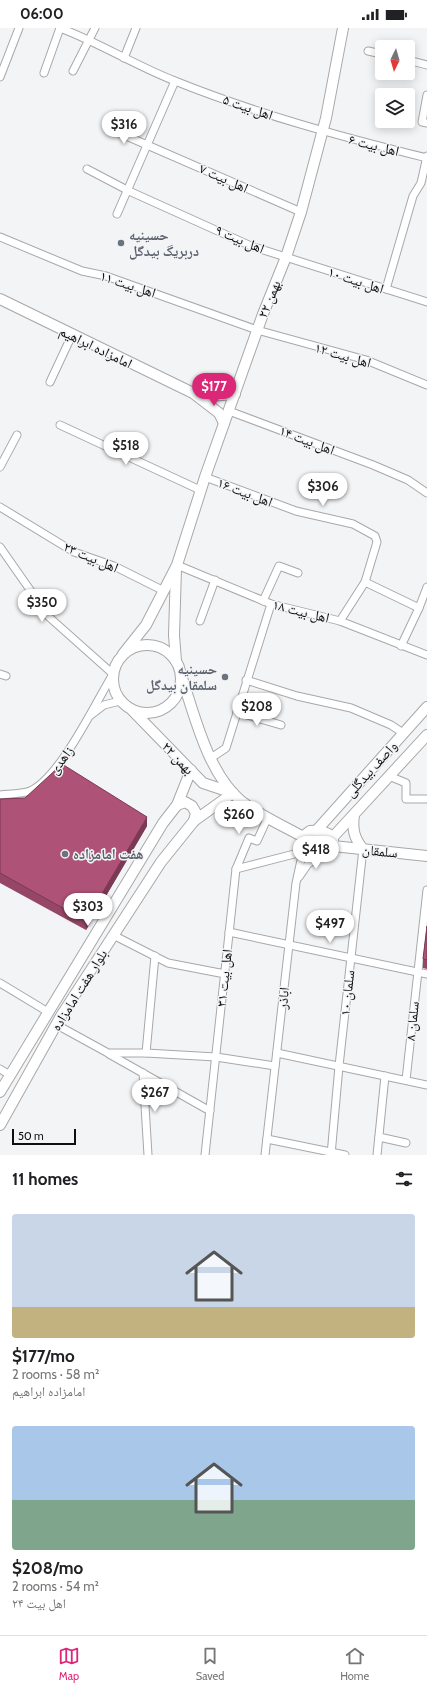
<!DOCTYPE html>
<meta charset="utf-8">
<style>
:root{--surface:#fff;--page:#f6f6f6;--text:#202124;--muted:#757577;--line:#e0e0e0;--accent:#db2777}
body{margin:0;font-family:Cabin,"Noto Naskh Arabic",sans-serif;background:var(--page);color:var(--text);height:100vh;display:flex;flex-direction:column;font-size:15px;white-space:nowrap}
*{box-sizing:border-box;margin:0}
p{font-size:13px;color:var(--muted)}
.icon{flex:none;width:22px;height:22px;fill:none;stroke:currentColor;stroke-width:2;stroke-linecap:round;stroke-linejoin:round}
.map{position:relative;height:1127px;overflow:hidden}
.side{display:flex;flex-direction:column;background:var(--surface);flex:1}
.side>*{flex:none}
.needle{width:26px;rotate:185deg}
.fabs{position:absolute;left:375px;top:12px;display:grid;gap:8px}
.fabs a{display:grid;place-items:center;width:40px;height:40px;border-radius:4px;background:var(--surface);box-shadow:0 2px 10px #0003;font-size:20px}
.scale{position:absolute;left:12px;bottom:10px;width:64px;box-sizing:border-box;padding-left:4px;border:2px solid #0f0f0f;border-top:0;font-size:11px;line-height:14px;white-space:nowrap;color:#0f0f0f;-webkit-text-stroke:3px #f3f4f6;paint-order:stroke}
.price{position:absolute;translate:-50% -34px;padding:0 9px;border-radius:14px;background:#fff;color:#222;font-size:13px;line-height:26px;filter:drop-shadow(0 1px 2px #0008)}
.price::after{content:'';position:absolute;left:50%;top:24px;width:12px;height:9px;margin-left:-6px;background:inherit;clip-path:polygon(0 0,100% 0,50% 100%)}
.price.on{background:var(--accent);color:#fff}
ul{padding:0;list-style:none}
li{display:grid;align-content:center;gap:8px;height:212px;padding:0 12px}
li span{display:grid;place-items:center;height:124px;border-radius:4px;color:#555}
li>.icon{margin-inline-start:auto}
span .icon{width:72px;height:72px;fill:#fffc;stroke-width:1}
li b{font-size:17px}
h2{display:flex;justify-content:space-between;align-items:center;height:48px;padding:0 12px;font-size:17px}
.status{display:flex;justify-content:space-between;align-items:center;height:28px;padding:0 20px;background:var(--surface);direction:ltr}
.status svg{height:11px;fill:currentColor}
.menu{display:flex;justify-content:space-around;align-items:center;height:56px;border-top:1px solid var(--line);background:var(--surface);font-size:11px;color:var(--muted)}
.menu a{display:grid;justify-items:center;gap:2px}
.menu .on{color:var(--accent)}
.map>svg:first-child{display:block}
.green{fill:#dceeac}
.lines{fill:none;stroke-linecap:round;stroke-linejoin:round}
.street-casing{stroke:#a7a8aa;stroke-width:9}
.secondary-casing{stroke:#a7a8aa;stroke-width:12}
.street{stroke:#fff;stroke-width:7}
.secondary{stroke:#fff;stroke-width:10}
.wall{fill:#964767}
.shaded-wall{fill:#7a3954}
.building{fill:#af5278;stroke:#7a3954}
.worship-dot{fill:#6b7280;stroke:#f3f4f6;stroke-width:1.5}
.labels{text-anchor:middle;stroke-width:3;stroke-linejoin:round;paint-order:stroke}
.street-label{font-size:14px;fill:#0f0f0f;stroke:#f3f4f6}
.worship-label{font-size:14px;font-weight:bold;fill:#5b616d;stroke:#f3f4f6;text-anchor:start}
</style>
<div class="status"><b>06:00</b><svg viewBox="0 0 49 12"><path d="M0 12V9h3v3zM5 12V6h3v6zM10 12V3h3v9zM15 12V0h3v12zM26 1h20v11H26zM47 4h2v5h-2z"/></svg></div>
<div class="map">
<svg width="427" height="1127" viewBox="0 0 427 1127">
<rect width="100%" height="100%" fill="#f3f4f6"/>
<polygon class="green" points="313,807 328,810 330,816 323,820 309,816"/>
<g class="lines">
<g class="street-casing">
<g id="street">
<path d="M60,0C100,15 136,38 175,53C257,86 342,109 427,130"/>
<polyline points="368,23 382,26"/>
<polyline points="124,30 136,0"/>
<polyline points="408,32 427,37"/>
<polyline points="73,43 95,0"/>
<polyline points="44,45 60,0"/>
<polyline points="0,49 19,0"/>
<polyline points="427,67 422,94 427,95"/>
<polyline points="108,100 301,184"/>
<polyline points="87,141 129,163 251,218 427,274"/>
<polyline points="117,186 175,53"/>
<polyline points="0,209 82,243 106,248 257,302 366,332 427,357"/>
<polyline points="386,261 413,168 421,155 427,128"/>
<polyline points="50,354 72,307"/>
<polyline points="229,383 373,437 408,452 427,465"/>
<polyline points="60,397 200,462"/>
<polyline points="0,439 17,407"/>
<polyline points="205,449 296,483 353,496 375,508 377,514 365,554"/>
<polyline points="0,479 74,524 114,538 164,563"/>
<path d="M0,519L49,589L113,646C96,674 60,750 30,763C22,766 9,766 0,767"/>
<polyline points="177,537 271,576 340,593 427,627"/>
<polyline points="263,573 279,538 298,545"/>
<polyline points="419,580 427,559"/>
<polyline points="200,593 215,552"/>
<polyline points="340,593 365,554 419,580 401,618"/>
<polyline points="0,646 6,648"/>
<polyline points="246,652 297,668 351,680 391,697 403,705"/>
<polyline points="237,684 281,697"/>
<polyline points="91,687 104,677 120,673"/>
<polyline points="211,730 226,720 271,576"/>
<polyline points="389,748 406,755 406,771 427,771"/>
<polyline points="236,841 302,824"/>
<polyline points="299,849 308,836 327,823"/>
<polyline points="229,904 427,946"/>
<polyline points="113,907 168,935 225,946"/>
<polyline points="0,955 48,984"/>
<polyline points="57,997 108,1025 146,1025 155,928"/>
<polyline points="146,1025 216,1029 275,1038"/>
<polyline points="277,1025 427,1057"/>
<polyline points="109,1026 210,1083"/>
<polyline points="0,1041 10,1047"/>
<polyline points="143,1045 148,1127"/>
<polyline points="406,1052 427,862"/>
<polyline points="379,1109 406,1115"/>
<polyline points="267,1111 345,1127"/>
<polyline points="205,1127 236,841 249,810 257,813 268,789"/>
<polyline points="265,1127 296,855 305,814"/>
<polyline points="331,1127 339,1038 363,821"/>
<polyline points="377,1127 385,1048"/>
</g>
</g>
<g class="secondary-casing">
<g id="secondary">
<polyline points="0,271 193,365 219,385 224,395"/>
<polyline points="197,366 209,368 235,366"/>
<polyline points="176,541 174,607 176,633"/>
<circle cx="147" cy="651" r="34"/>
<polyline points="123,626 146,597 177,537 205,449 263,286 286,229 301,184 326,90 343,0"/>
<path d="M182,650C195,689 208,745 241,773C260,788 284,798 305,810"/>
<polyline points="132,682 203,755 233,765"/>
<polyline points="177,777 185,774 192,778 196,785 194,793"/>
<path d="M354,787C352,801 354,810 363,821"/>
<path d="M310,803C319,802 326,803 333,809V818L324,824L312,821L305,814L306,806Z"/>
<polyline points="316,803 427,679"/>
<polyline points="333,809 427,707"/>
<polyline points="333,818 427,828"/>
<polyline points="0,1064 163,795 177,777 191,742"/>
<polyline points="0,1097 61,988 161,834 194,793 233,765"/>
</g>
</g>
<use href="#street" class="street"/>
<use href="#secondary" class="secondary"/>
</g>
<g class="wall">
<polygon points="25,770 147,798 86,902 0,855 0,771"/>
<polygon points="427,898 427,941 423,940 423,931"/>
</g>
<polygon class="shaded-wall" points="147,789 147,798 86,902 86,893"/>
<g class="building">
<polygon points="62,736 147,789 86,893 0,845 0,771 25,770"/>
<polygon points="427,898 427,932 423,931"/>
</g>
<g class="worship-dot">
<circle cx="121" cy="215" r="4"/>
<circle cx="225" cy="649" r="4"/>
<circle cx="65" cy="826" r="4"/>
</g>
<g class="labels">
<g class="street-label">
<text transform="translate(248 79) rotate(19)" y="5">اهل بیت ۵</text>
<text transform="translate(374 117) rotate(14)" y="5">اهل بیت ۶</text>
<text transform="translate(224 150) rotate(24)" y="5">اهل بیت ۷</text>
<text transform="translate(240 211) rotate(23)" y="5">اهل بیت ۹</text>
<text transform="translate(356 252) rotate(18)" y="5">اهل بیت ۱۰</text>
<text transform="translate(128 256) rotate(18)" y="5">اهل بیت ۱۱</text>
<text transform="translate(269 271) rotate(-68)" y="5">۲۲ بهمن</text>
<text transform="translate(96 319) rotate(26)" y="5">امامزاده ابراهیم</text>
<text transform="translate(343 327) rotate(16)" y="5">اهل بیت ۱۲</text>
<text transform="translate(307 412) rotate(21)" y="5">اهل بیت ۱۴</text>
<text transform="translate(245 464) rotate(21)" y="5">اهل بیت ۱۶</text>
<text transform="translate(91 529) rotate(23)" y="5">اهل بیت ۲۳</text>
<text transform="translate(301 583) rotate(14)" y="5">اهل بیت ۱۸</text>
<text transform="translate(178 730) rotate(46)" y="5">۲۲ بهمن</text>
<text transform="translate(61 732) rotate(-53)" y="5">زاهدی</text>
<text transform="translate(371 741) rotate(-48)" y="5">واصف بیدگلی</text>
<text transform="translate(380 823) rotate(6)" y="5">سلمقان</text>
<text transform="translate(224 950) rotate(-84)" y="5">اهل بیت ۳۱</text>
<text transform="translate(79 962) rotate(-58)" y="5">بلوار هفت امامزاده</text>
<text transform="translate(347 965) rotate(-84)" y="5">سلمان ۱۰</text>
<text transform="translate(283 970) rotate(-84)" y="5">اباذر</text>
<text transform="translate(412 993) rotate(-84)" y="5">سلمان ۸</text>
</g>
<g class="worship-label">
<text x="129" y="212">حسینیه<tspan x="129" dy="16">دربریگ بیدگل</tspan></text>
<text x="217" y="646" text-anchor="end">حسینیه<tspan x="217" dy="16">سلمقان بیدگل</tspan></text>
<text x="73" y="831">هفت امامزاده</text>
</g>
</g>
</svg>
<div class="fabs">
<a><svg class="needle" viewBox="-14 -14 28 28"><path d="M0-13l5 13h-10z" fill="#e53935"/><path d="M0 13l5-13h-10z" fill="#757577"/></svg></a>
<a><svg class="icon" aria-label="layers" viewBox="0 0 24 24"><path d="M12 4l9 5-9 5-9-5zM3 14l9 5 9-5"/></svg></a>
</div>
<div class="scale">50 m</div>
<b class="price" style="left:124px;top:117px">$316</b>
<b class="price on" style="left:214px;top:379px">$177</b>
<b class="price" style="left:126px;top:438px">$518</b>
<b class="price" style="left:323px;top:479px">$306</b>
<b class="price" style="left:42px;top:595px">$350</b>
<b class="price" style="left:257px;top:699px">$208</b>
<b class="price" style="left:239px;top:807px">$260</b>
<b class="price" style="left:316px;top:842px">$418</b>
<b class="price" style="left:88px;top:899px">$303</b>
<b class="price" style="left:330px;top:916px">$497</b>
<b class="price" style="left:155px;top:1085px">$267</b>
</div>
<section class="side">
<h2>11 homes<svg class="icon" aria-label="filters" viewBox="0 0 24 24"><path d="M4 7h16M4 17h16"/><circle cx="9" cy="7" r="2"/><circle cx="15" cy="17" r="2"/></svg></h2>
<ul>
<li><span style="background:linear-gradient(#c9d6e8 75%,#c2b280 0)"><svg class="icon" aria-label="home" viewBox="0 0 24 24"><path d="M3 11l9-7 9 7M6 9v11h12V9"/></svg></span><div><b>$177/mo</b><p>2 rooms · 58 m²</p><p>امامزاده ابراهیم</p></div></li>
<li><span style="background:linear-gradient(#a9c7e8 60%,#7fa58c 0)"><svg class="icon" aria-label="home" viewBox="0 0 24 24"><path d="M3 11l9-7 9 7M6 9v11h12V9"/></svg></span><div><b>$208/mo</b><p>2 rooms · 54 m²</p><p>اهل بیت ۲۴</p></div></li>
</ul>
</section>
<nav class="menu">
<a class="on"><svg class="icon" aria-label="map" viewBox="0 0 24 24"><path d="M3 6l6-2 6 2 6-2v14l-6 2-6-2-6 2zM9 4v14M15 6v14"/></svg>Map</a>
<a><svg class="icon" aria-label="saved" viewBox="0 0 24 24"><path d="M7 4h10v16l-5-4-5 4z"/></svg>Saved</a>
<a><svg class="icon" aria-label="home" viewBox="0 0 24 24"><path d="M3 11l9-7 9 7M6 9v11h12V9"/></svg>Home</a>
</nav>
